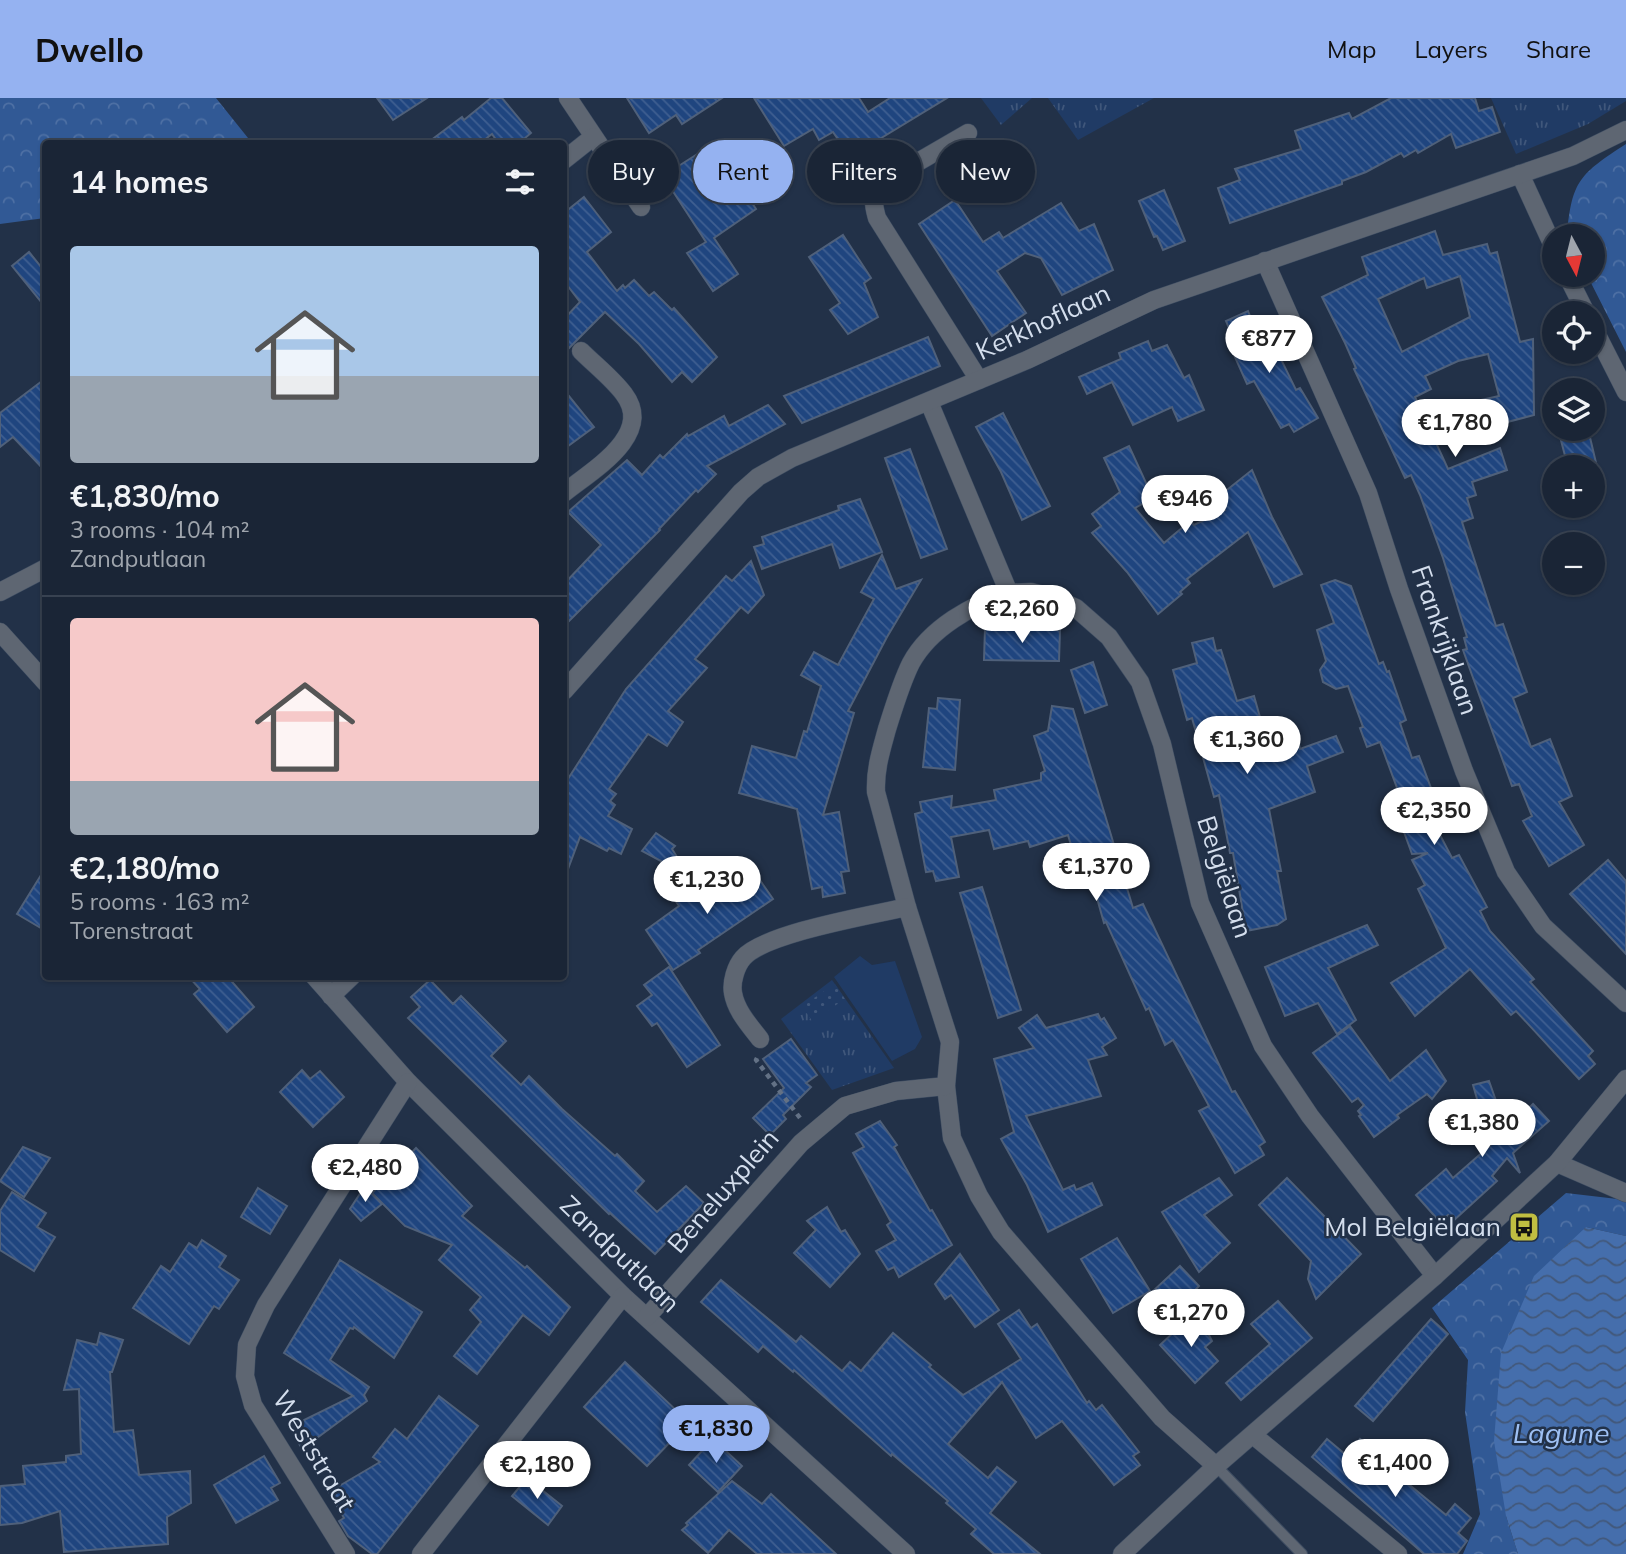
<!DOCTYPE html>
<meta charset="utf-8">
<style>
:root{--surface:#1a2536;--page:#232d3e;--text:#f1f3f6;--muted:#9fa5ad;--line:#384251;--accent:#95b2f1}
body{margin:0;font-family:Mulish,sans-serif;background:var(--page);color:var(--text);height:100vh;display:flex;flex-direction:column;font-size:26px;white-space:nowrap}
*{box-sizing:border-box;margin:0}
p{font-size:23px;color:var(--muted)}
.icon{flex:none;width:38px;height:38px;fill:none;stroke:currentColor;stroke-width:2;stroke-linecap:round;stroke-linejoin:round}
.map{position:relative;flex:1;overflow:hidden}
.side{position:absolute;left:42px;top:42px;width:525px;height:840px;display:flex;flex-direction:column;background:var(--surface);border-radius:7px;box-shadow:0 2px 5px #0004,0 0 0 2px var(--line)}
.side>*{flex:none}
.hud{position:absolute;left:588px;top:42px;width:665px;height:63px;display:flex;gap:14px}
.needle{width:46px;rotate:173deg}
.controls{position:absolute;left:1542px;top:126px;display:grid;gap:14px}
.controls a{display:grid;place-items:center;width:63px;height:63px;border-radius:50%;background:var(--surface);box-shadow:0 2px 5px #0004,0 0 0 2px var(--line);font-size:35px}
.price{position:absolute;translate:-50% -60px;padding:0 16px;border-radius:24px;background:#fff;color:#222;font-size:23px;line-height:46px;filter:drop-shadow(0 2px 4px #0008)}
.price::after{content:'';position:absolute;left:50%;top:42px;width:21px;height:16px;margin-left:-10px;background:inherit;clip-path:polygon(0 0,100% 0,50% 100%)}
.price.selected{background:var(--accent);color:#111}
ul{padding:0;list-style:none}
li{display:grid;align-content:center;gap:14px;height:371px;padding:0 28px}
li+li{border-top:2px solid var(--line)}
li span{display:grid;place-items:center;height:217px;border-radius:7px;color:#555}
li>.icon{margin-inline-start:auto}
span .icon{width:126px;height:126px;fill:#fffc;stroke-width:1}
li b{font-size:30px}
h2{display:flex;justify-content:space-between;align-items:center;height:84px;padding:0 28px;font-size:30px}
.pill{padding:0 24px;border-radius:32px;background:var(--surface);box-shadow:0 2px 5px #0004,0 0 0 2px var(--line);font-size:24px;line-height:63px}
.pill.selected{background:var(--accent);color:#111}
header{display:flex;align-items:center;gap:42px;box-sizing:border-box;height:98px;padding:0 35px;background:var(--accent);color:#111}
header strong{font-size:33px}
nav{display:flex;gap:38px;margin-inline-start:auto;font-size:24px}
.map>svg:first-child{display:block}
.grass{fill:url(#grass-tufts)}
.forest{fill:url(#forest-crowns)}
.park{fill:url(#park-dots)}
.garden{fill:#203b65}
.water{fill:url(#water-waves)}
.building{fill:url(#building-back-hatch);stroke:#4f607a;stroke-width:2;fill-rule:evenodd}
.lines{fill:none;stroke-linecap:round;stroke-linejoin:round}
.service-casing{stroke:#3e4d62;stroke-width:12}
.minor-casing{stroke:#3e4d62;stroke-width:19}
.tertiary-casing{stroke:#3e4d62;stroke-width:19}
.path{stroke:#637185;stroke-width:4.5;stroke-dasharray:5 5;stroke-linecap:butt}
.service{stroke:#5e6672;stroke-width:10}
.minor{stroke:#5e6672;stroke-width:18}
.tertiary{stroke:#5e6672;stroke-width:18}
.labels{text-anchor:middle;stroke-width:5;stroke-linejoin:round;paint-order:stroke}
.street-label{font-size:26px;fill:#d4deed;stroke:#223148}
.poi-label{font-size:26px;fill:#d4deed;stroke:#223148;text-anchor:end}
.water-label{font-size:28px;font-style:italic;fill:#9ec0f4;stroke:#223148}
</style>
<header>
<strong>Dwello</strong>
<nav><a>Map</a><a>Layers</a><a>Share</a></nav>
</header>
<div class="map">
<svg width="1626" height="1456" viewBox="0 0 1626 1456">
<defs>
<pattern id="grass-tufts" width="24" height="20" patternUnits="userSpaceOnUse" patternTransform="scale(1.75)"><rect width="24" height="20" fill="#203b65"/><path d="M3 7l-1-3M5 7V3M7 7l1-3M15 17l-1-3M17 17v-4M19 17l1-3" fill="none" stroke="#40577b"/></pattern>
<pattern id="forest-crowns" width="20" height="18" patternUnits="userSpaceOnUse" patternTransform="scale(1.75)"><rect width="20" height="18" fill="#315995"/><path d="M2 6a3 3 0 1 1 6 0M12 15a3 3 0 1 1 6 0" fill="none" stroke="#4e70a4"/></pattern>
<pattern id="park-dots" width="8" height="8" patternUnits="userSpaceOnUse" patternTransform="scale(1.75)"><rect width="8" height="8" fill="#203b65"/><path d="M2 2h.1M6 6h.1" fill="none" stroke="#40577b" stroke-width="1.8" stroke-linecap="round"/></pattern>
<pattern id="water-waves" width="16" height="10" patternUnits="userSpaceOnUse" patternTransform="scale(1.75)"><rect width="16" height="10" fill="#456eac"/><path d="M0 5q4-4 8 0t8 0" fill="none" stroke="#42587a"/></pattern>
<pattern id="building-back-hatch" width="6" height="6" patternUnits="userSpaceOnUse" patternTransform="scale(1.75)"><rect width="6" height="6" fill="#1f457f"/><path d="M-1 5l2 2M0 0l6 6M5-1l2 2" fill="none" stroke="#3f5f91"/></pattern>
</defs>
<rect width="100%" height="100%" fill="#223148"/>
<g class="grass">
<polygon points="981,0 1032,0 1001,27"/>
<polygon points="1048,0 1154,0 1078,42"/>
<polygon points="1491,0 1626,0 1626,3 1588,26 1516,56"/>
<polygon points="832,882 894,970 832,992 781,921"/>
</g>
<g class="forest">
<polygon points="0,0 216,0 252,45 46,46 45,120 0,126"/>
<path d="M1626,46V254L1587,177H1592V138L1567,137C1572,82 1580,76 1626,46Z"/>
<polygon points="1566,1095 1626,1102 1626,1138 1586,1129 1506,1418 1518,1456 1463,1456 1480,1416 1465,1314 1468,1262 1432,1210"/>
</g>
<polygon class="park" points="835,886 845,901 812,923 802,908"/>
<polygon class="garden" points="860,858 872,867 895,863 922,939 915,951 892,963 834,879"/>
<polygon class="water" points="1586,1129 1626,1138 1626,1456 1518,1456 1506,1418 1494,1343 1501,1255 1534,1178"/>
<g class="building">
<polygon points="377,0 427,0 393,22"/>
<polygon points="491,0 502,0 531,35 518,46 499,46 492,36 479,46 426,46 462,19 464,22"/>
<polygon points="627,0 722,0 682,26 676,17 649,35"/>
<polygon points="754,0 859,0 868,14 890,0 947,0 850,59 833,34 819,42 813,31 784,48"/>
<polygon points="1391,0 1475,0 1479,13 1492,9 1500,34 1456,50 1451,36 1418,55 1416,52 1404,59 1401,55 1366,74 1342,83 1342,86 1230,125 1218,90 1240,82 1235,71 1301,51 1295,33 1349,15 1352,21"/>
<polygon points="713,46 756,111 714,140 738,176 713,193 687,155 706,144 663,78"/>
<polygon points="982,46 998,67 952,98 937,74"/>
<polygon points="1164,92 1185,143 1163,152 1157,138 1154,139 1139,103"/>
<polygon points="584,99 611,134 587,154 617,193 623,187 625,190 634,182 649,198 654,194 672,212 674,210 717,259 692,284 682,274 672,284 639,246 605,214 564,255 564,221 580,204 564,183 564,115"/>
<polygon points="955,102 983,144 999,134 1003,140 1061,105 1079,133 1094,126 1113,172 1062,197 1041,160 1025,155 997,173 1026,215 992,238 919,126"/>
<path d="M1435,133L1443,157L1487,146L1490,156L1497,154L1520,244L1533,241L1534,317L1492,328L1481,302L1499,298L1488,256L1458,263L1425,278L1431,291L1415,299L1448,371L1500,350L1507,372L1472,384L1476,397L1467,400L1473,420L1462,424L1496,528L1503,526L1527,594L1513,600L1531,649L1550,641L1572,698L1559,704L1584,747L1549,768L1523,723L1532,718L1519,686L1512,688L1463,552L1467,551L1464,540L1467,539L1443,460L1420,397L1411,377L1405,380L1354,271L1356,270L1345,245L1322,199L1368,177L1362,159ZM1460,178L1470,219L1402,254L1378,201L1424,180L1427,190Z"/>
<polygon points="843,137 871,180 864,185 878,219 848,236 830,212 840,205 809,159"/>
<polygon points="29,154 46,175 46,210 12,168"/>
<polygon points="1248,213 1264,253 1275,249 1296,292 1300,290 1318,320 1294,334 1289,326 1281,330 1254,283 1247,286 1230,248 1228,242 1233,240 1226,223"/>
<polygon points="928,239 940,268 802,325 784,298"/>
<polygon points="1148,243 1152,253 1167,247 1184,280 1189,277 1204,312 1178,323 1172,309 1133,327 1112,284 1087,296 1079,279 1121,261 1119,255"/>
<polygon points="46,280 46,374 13,339 0,349 0,315"/>
<polygon points="564,292 594,329 564,351"/>
<polygon points="768,307 785,326 707,368 716,376 698,394 696,392 659,431 660,432 564,528 564,486 601,447 568,414 627,362 642,377 660,357 663,360 687,336 688,338 724,318 729,328"/>
<polygon points="1003,315 1050,408 1022,422 1001,374 976,329"/>
<polygon points="1558,331 1588,331 1597,369 1568,369"/>
<polygon points="1129,348 1153,400 1135,410 1164,445 1190,423 1194,427 1225,412 1218,399 1252,372 1272,419 1302,476 1274,489 1248,434 1187,481 1190,485 1180,494 1182,496 1158,516 1127,474 1092,435 1101,428 1092,416 1120,394 1104,360"/>
<polygon points="910,351 947,451 921,460 885,360"/>
<polygon points="860,401 882,454 840,470 832,446 762,471 754,449 764,446 762,439 839,412 838,408"/>
<polygon points="882,457 896,491 921,482 887,539 848,613 854,615 823,717 839,714 849,773 841,774 845,795 823,799 822,789 812,791 797,711 739,695 752,648 796,660 804,633 807,634 821,588 801,577 814,554 838,567 874,501 861,494"/>
<polygon points="751,463 764,497 748,515 741,509 695,561 707,570 668,613 683,624 667,648 648,636 609,691 616,696 610,703 615,707 608,718 632,731 621,756 609,750 607,753 580,739 565,779 564,779 564,687 626,591 726,478 732,483"/>
<polygon points="1335,482 1351,488 1379,566 1383,564 1387,574 1389,573 1406,622 1400,625 1412,660 1419,658 1440,714 1433,716 1439,735 1452,760 1459,757 1487,809 1480,813 1490,833 1534,881 1530,884 1593,953 1588,958 1595,966 1579,981 1516,913 1511,917 1470,871 1415,918 1391,885 1446,850 1418,791 1425,787 1412,762 1428,755 1412,756 1392,701 1400,698 1380,644 1367,649 1360,630 1363,629 1348,588 1336,591 1323,584 1320,572 1326,563 1317,532 1334,525 1321,487"/>
<polygon points="985,530 1060,532 1059,563 984,562"/>
<polygon points="1213,540 1216,553 1221,552 1237,603 1254,598 1265,637 1296,631 1300,651 1336,638 1343,654 1307,668 1315,694 1269,711 1281,773 1277,773 1286,821 1277,827 1246,833 1233,755 1230,755 1219,697 1214,699 1192,620 1187,622 1173,572 1197,565 1192,545"/>
<polygon points="1093,564 1107,607 1085,615 1071,572"/>
<polygon points="938,600 960,602 955,672 923,669 929,610 937,611"/>
<polygon points="1052,608 1073,611 1133,810 1143,806 1232,994 1235,993 1265,1044 1259,1048 1264,1057 1235,1075 1199,1013 1209,1008 1173,942 1165,947 1149,910 1146,912 1106,824 1104,825 1086,761 1076,764 1068,737 1030,749 1028,743 994,751 989,732 951,739 959,779 936,783 933,773 926,774 915,716 922,714 920,704 952,698 951,710 996,702 994,692 1041,682 1041,675 1045,673 1034,638 1048,633"/>
<polygon points="656,735 675,748 672,751 689,778 642,753"/>
<polygon points="1608,762 1626,783 1626,856 1570,796"/>
<polygon points="750,768 773,801 698,852 700,855 673,872 646,832 679,808 675,802 699,786 706,797"/>
<polygon points="46,769 46,833 17,816"/>
<polygon points="982,789 1021,912 998,920 960,795"/>
<polygon points="1367,827 1378,847 1328,870 1356,922 1337,936 1318,905 1285,918 1265,869"/>
<polygon points="669,869 720,947 687,969 657,925 652,928 637,908 652,897 644,887"/>
<polygon points="188,878 227,878 254,909 227,934 194,896 200,891"/>
<polygon points="430,882 453,906 461,898 506,943 491,958 521,987 529,978 562,1011 615,1058 617,1056 644,1083 635,1093 657,1114 686,1088 704,1105 655,1156 610,1115 609,1116 408,920 420,909 411,899"/>
<polygon points="1098,916 1101,922 1104,920 1116,940 1102,949 1107,957 1088,962 1101,998 1026,1018 1063,1092 1074,1087 1076,1092 1092,1085 1102,1107 1048,1134 1027,1087 1001,1041 1014,1034 994,961 1034,950 1019,930 1037,917 1046,930"/>
<polygon points="1350,928 1390,983 1426,952 1446,983 1432,1001 1427,996 1397,1017 1399,1020 1374,1039 1359,1018 1361,1017 1358,1013 1364,1007 1358,1000 1352,1004 1313,955"/>
<polygon points="791,941 817,977 806,985 811,989 783,1017 786,1021 770,1037 753,1020 784,990 763,961"/>
<polygon points="302,972 310,981 320,973 344,999 313,1029 280,994"/>
<polygon points="1489,983 1506,1031 1533,1006 1549,1023 1513,1055 1520,1075 1507,1060 1492,1078 1497,1083 1453,1123 1448,1117 1440,1124 1416,1097 1446,1071 1453,1080 1493,1045 1488,1039 1473,987"/>
<polygon points="880,1023 897,1047 894,1049 930,1113 932,1112 952,1147 899,1179 894,1169 888,1172 876,1153 896,1142 887,1127 891,1124 853,1055 864,1049 856,1036"/>
<polygon points="23,1049 50,1060 24,1099 0,1083"/>
<polygon points="416,1050 472,1108 462,1118 525,1170 527,1168 570,1209 549,1237 523,1217 477,1276 454,1258 481,1224 470,1212 481,1199 439,1162 452,1147 405,1128 372,1095"/>
<polygon points="1219,1080 1232,1097 1204,1117 1230,1145 1199,1174 1162,1114"/>
<polygon points="1287,1080 1361,1156 1316,1201 1308,1181 1311,1163 1259,1107"/>
<polygon points="365,1088 382,1106 361,1123 350,1111"/>
<polygon points="258,1090 287,1108 270,1136 241,1119"/>
<polygon points="12,1094 46,1115 37,1129 55,1139 34,1173 0,1152 0,1113"/>
<polygon points="827,1109 841,1134 845,1132 860,1156 830,1189 794,1155 816,1132 807,1123"/>
<polygon points="1117,1140 1150,1193 1113,1215 1081,1161"/>
<polygon points="202,1142 226,1158 219,1169 239,1182 219,1211 214,1208 189,1246 133,1210 161,1168 170,1174 189,1145 197,1150"/>
<polygon points="960,1156 999,1212 975,1229 951,1197 945,1201 935,1186"/>
<polygon points="340,1162 422,1214 394,1260 354,1229 353,1231 350,1230 330,1262 369,1289 364,1297 367,1303 302,1351 290,1329 353,1298 284,1255"/>
<polygon points="1180,1168 1199,1188 1173,1216 1152,1194"/>
<polygon points="721,1182 796,1244 801,1238 842,1273 850,1264 861,1273 893,1235 931,1267 929,1269 963,1297 1021,1261 998,1226 1019,1212 1031,1230 1037,1226 1087,1305 1089,1303 1096,1312 1102,1307 1139,1354 1133,1358 1140,1367 1114,1387 1062,1323 1036,1340 1002,1284 948,1346 988,1380 997,1369 1016,1384 990,1415 1040,1456 994,1456 971,1436 976,1431 946,1405 948,1403 892,1356 891,1358 794,1272 793,1274 763,1248 758,1254 701,1204"/>
<polygon points="1278,1203 1312,1240 1241,1302 1226,1285 1270,1246 1251,1226"/>
<polygon points="1191,1218 1209,1237 1212,1243 1205,1249 1218,1263 1195,1285 1160,1247"/>
<polygon points="1431,1221 1448,1236 1373,1323 1355,1308"/>
<polygon points="100,1235 123,1242 112,1274 110,1274 114,1334 133,1332 139,1377 190,1373 191,1405 167,1419 168,1446 64,1454 60,1413 22,1425 0,1427 0,1391 1,1388 25,1386 23,1368 66,1364 66,1358 81,1356 79,1291 64,1292 77,1242 97,1247"/>
<polygon points="625,1264 678,1314 665,1328 676,1338 647,1368 584,1309"/>
<polygon points="439,1298 478,1328 377,1456 372,1456 348,1438 339,1423 344,1420 329,1394 380,1364 373,1359 395,1331 407,1341"/>
<polygon points="713,1341 742,1368 718,1394 689,1367"/>
<polygon points="1327,1341 1346,1357 1360,1341 1402,1376 1400,1379 1446,1417 1455,1406 1471,1420 1458,1435 1467,1443 1457,1456 1424,1456 1312,1359"/>
<polygon points="264,1358 280,1385 271,1390 278,1402 236,1425 214,1387"/>
<polygon points="527,1380 562,1408 548,1427 512,1398"/>
<polygon points="732,1383 762,1406 771,1396 836,1456 757,1456 729,1432 708,1455 682,1432 688,1427 686,1425"/>
</g>
<g class="lines">
<g class="service-casing">
<polyline id="service" points="1216,1368 1302,1456"/>
</g>
<g class="minor-casing">
<g id="minor">
<polyline points="568,0 641,109"/>
<path d="M968,35L880,86C872,99 873,106 877,120L979,282"/>
<polyline points="564,62 593,39"/>
<polyline points="1520,76 1554,150"/>
<polyline points="1265,163 1368,395 1399,491 1464,673 1506,774 1543,828 1626,905"/>
<polyline points="1567,177 1586,215"/>
<polyline points="1592,227 1626,294"/>
<polyline points="929,304 1009,495 1031,494 1051,499 1076,510 1109,539 1140,584 1162,646 1200,805 1263,948 1310,1018 1435,1178"/>
<path d="M564,395C591,373 655,337 624,296C612,280 595,267 581,253"/>
<polyline points="0,494 46,470"/>
<polyline points="0,534 46,585"/>
<polyline points="564,593 741,394 758,379 792,360 1027,262 1154,202 1573,58 1626,32"/>
<path d="M907,809L876,694C875,671 881,653 887,631C894,609 901,585 911,565C930,530 973,506 1009,495"/>
<polyline points="314,878 408,984 623,1198 906,1456"/>
<polyline points="331,898 352,878"/>
<polyline points="946,988 952,1040 979,1098 1001,1134 1162,1320 1216,1368"/>
<polyline points="1557,1065 1626,1095"/>
<path d="M647,1219L801,1045L845,1008L896,993L946,988L950,944L907,809C873,817 764,835 743,860C736,868 731,884 733,895C736,913 750,928 760,941"/>
<polyline points="1253,1337 1398,1456"/>
<polyline points="346,1456 253,1307 245,1278 247,1247 266,1207 408,984"/>
<polyline points="421,1456 623,1198"/>
</g>
</g>
<g class="tertiary-casing">
<polyline id="tertiary" points="1122,1456 1216,1368 1435,1178 1557,1065 1626,981"/>
</g>
<polyline class="path" points="757,960 756,962 800,1020"/>
<use href="#service" class="service"/>
<use href="#minor" class="minor"/>
<use href="#tertiary" class="tertiary"/>
</g>
<defs>
<g id="bus-square" transform="scale(1.575)"><rect x="-9" y="-9" width="18" height="18" rx="4" fill="#c0be41" stroke="#223148"/><path d="M-5-6H5V4H4V6H2V4H-2V6H-4V4H-5ZM-3.5-4V0h7V-4ZM-3.5 1.2v1.5H-2V1.2ZM2 1.2v1.5H3.5V1.2Z" fill="#111"/></g>
</defs>
<g fill-rule="evenodd">
<use href="#bus-square" x="1524" y="1129"/>
</g>
<g class="labels">
<g class="street-label">
<text transform="translate(1043 224) rotate(-25)" y="9">Kerkhoflaan</text>
<text transform="translate(1445 542) rotate(71)" y="9">Frankrijklaan</text>
<text transform="translate(1225 779) rotate(72)" y="9">Belgiëlaan</text>
<text transform="translate(723 1093) rotate(-49)" y="9">Beneluxplein</text>
<text transform="translate(620 1156) rotate(44)" y="9">Zandputlaan</text>
<text transform="translate(314 1353) rotate(59)" y="9">Weststraat</text>
</g>
<g class="poi-label">
<text x="1501" y="1138">Mol Belgiëlaan</text>
</g>
<g class="water-label">
<text x="1561" y="1345">Lagune</text>
</g>
</g>
</svg>
<div class="controls">
<a><svg class="needle" viewBox="-14 -14 28 28"><path d="M0-13l5 13h-10z" fill="#e53935"/><path d="M0 13l5-13h-10z" fill="#9fa5ad"/></svg></a>
<a><svg class="icon" aria-label="locate" viewBox="0 0 24 24"><circle cx="12" cy="12" r="6"/><path d="M12 2v4M12 18v4M2 12h4M18 12h4"/></svg></a>
<a><svg class="icon" aria-label="layers" viewBox="0 0 24 24"><path d="M12 4l9 5-9 5-9-5zM3 14l9 5 9-5"/></svg></a>
<a>+</a>
<a>−</a>
</div>
<b class="price" style="left:1269px;top:277px">€877</b>
<b class="price" style="left:1455px;top:361px">€1,780</b>
<b class="price" style="left:1185px;top:437px">€946</b>
<b class="price" style="left:1022px;top:547px">€2,260</b>
<b class="price" style="left:1247px;top:678px">€1,360</b>
<b class="price" style="left:1434px;top:749px">€2,350</b>
<b class="price" style="left:1096px;top:805px">€1,370</b>
<b class="price" style="left:707px;top:818px">€1,230</b>
<b class="price" style="left:1482px;top:1061px">€1,380</b>
<b class="price" style="left:365px;top:1106px">€2,480</b>
<b class="price" style="left:1191px;top:1251px">€1,270</b>
<b class="price selected" style="left:716px;top:1367px">€1,830</b>
<b class="price" style="left:1395px;top:1401px">€1,400</b>
<b class="price" style="left:537px;top:1403px">€2,180</b>
<div class="hud">
<a class="pill">Buy</a>
<a class="pill selected">Rent</a>
<a class="pill">Filters</a>
<a class="pill">New</a>
</div>
<section class="side">
<h2>14 homes<svg class="icon" aria-label="filters" viewBox="0 0 24 24"><path d="M4 7h16M4 17h16"/><circle cx="9" cy="7" r="2"/><circle cx="15" cy="17" r="2"/></svg></h2>
<ul>
<li><span style="background:linear-gradient(#a9c7e8 60%,#9aa5b1 0)"><svg class="icon" aria-label="home" viewBox="0 0 24 24"><path d="M3 11l9-7 9 7M6 9v11h12V9"/></svg></span><div><b>€1,830/mo</b><p>3 rooms · 104 m²</p><p>Zandputlaan</p></div></li>
<li><span style="background:linear-gradient(#f6c9c9 75%,#9aa5b1 0)"><svg class="icon" aria-label="home" viewBox="0 0 24 24"><path d="M3 11l9-7 9 7M6 9v11h12V9"/></svg></span><div><b>€2,180/mo</b><p>5 rooms · 163 m²</p><p>Torenstraat</p></div></li>
</ul>
</section>
</div>
